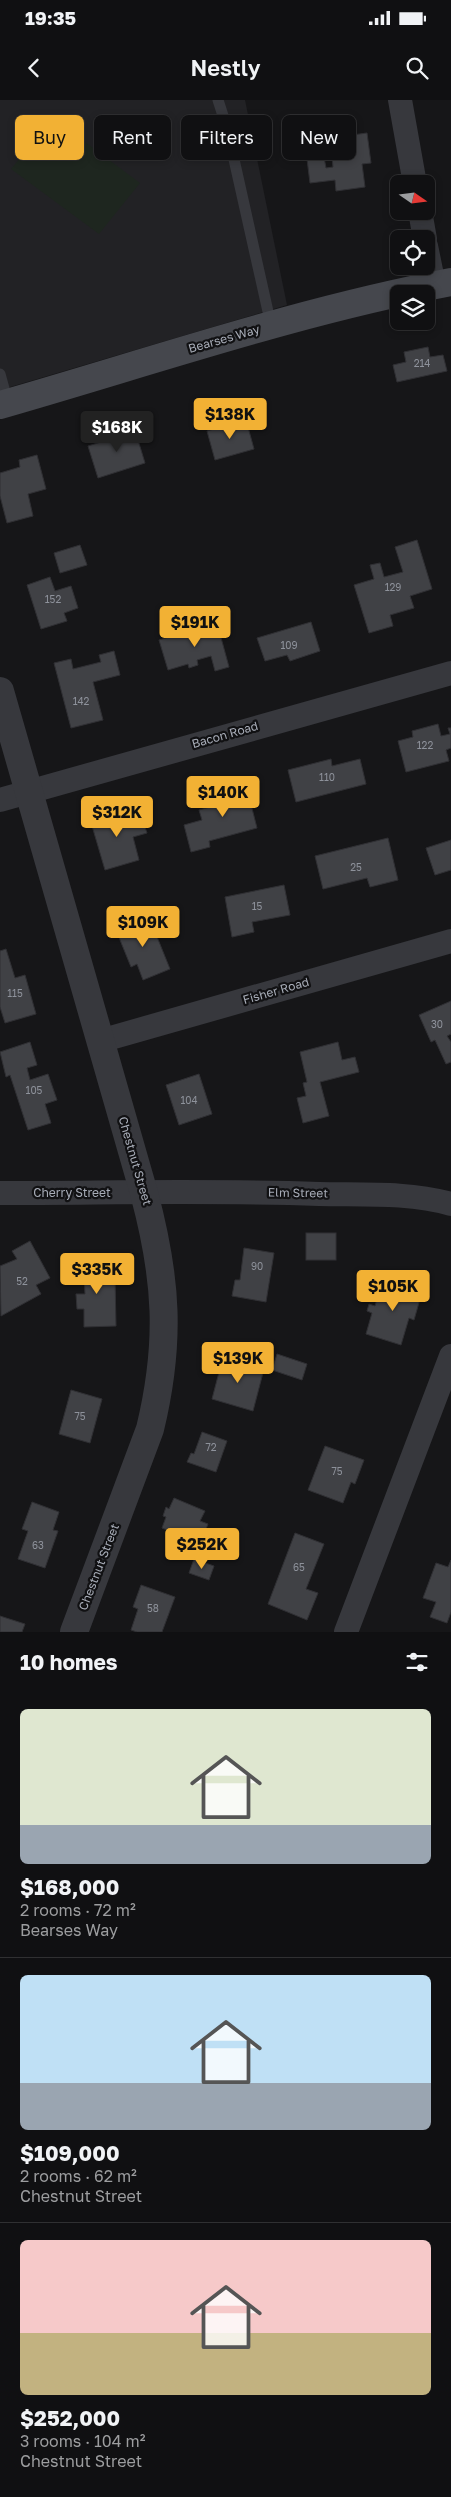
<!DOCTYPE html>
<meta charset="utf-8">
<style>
:root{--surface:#101012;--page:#1e1e20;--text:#f1f3f6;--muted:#9c9d9f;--line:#303032;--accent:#f2b134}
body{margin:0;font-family:"Golos Text",sans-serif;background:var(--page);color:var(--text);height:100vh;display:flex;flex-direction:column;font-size:19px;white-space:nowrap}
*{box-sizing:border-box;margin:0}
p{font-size:16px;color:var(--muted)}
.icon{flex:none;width:28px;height:28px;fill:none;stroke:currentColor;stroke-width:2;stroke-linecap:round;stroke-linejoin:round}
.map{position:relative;height:1532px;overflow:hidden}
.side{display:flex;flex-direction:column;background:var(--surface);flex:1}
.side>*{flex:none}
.banner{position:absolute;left:15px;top:15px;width:421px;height:45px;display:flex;gap:10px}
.needle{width:32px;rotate:104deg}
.buttons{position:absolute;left:390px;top:75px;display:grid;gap:10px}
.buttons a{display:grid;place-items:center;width:45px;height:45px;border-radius:8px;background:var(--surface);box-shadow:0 2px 8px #0003,0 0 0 1px var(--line);font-size:25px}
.price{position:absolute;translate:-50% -42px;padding:0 11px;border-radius:5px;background:var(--accent);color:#111;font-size:16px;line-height:32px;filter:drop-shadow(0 1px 2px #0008)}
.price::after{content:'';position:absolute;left:50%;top:30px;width:15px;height:11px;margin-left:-8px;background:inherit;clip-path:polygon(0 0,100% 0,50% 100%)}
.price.selected{background:#222;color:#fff}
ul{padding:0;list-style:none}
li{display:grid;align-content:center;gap:10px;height:265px;padding:0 20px}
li+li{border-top:1px solid var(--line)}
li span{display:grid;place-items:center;height:155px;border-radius:8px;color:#555}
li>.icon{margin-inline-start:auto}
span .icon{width:90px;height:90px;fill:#fffc;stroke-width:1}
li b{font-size:21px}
h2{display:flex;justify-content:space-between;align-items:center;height:60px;padding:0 20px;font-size:21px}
.pill{padding:0 18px;border-radius:8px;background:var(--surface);box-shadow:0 2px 8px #0003,0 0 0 1px var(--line);font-size:18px;line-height:45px}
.pill.selected{background:var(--accent);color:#111}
.status{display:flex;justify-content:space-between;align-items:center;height:35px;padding:0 25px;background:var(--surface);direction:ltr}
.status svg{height:14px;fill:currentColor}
header{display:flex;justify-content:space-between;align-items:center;height:65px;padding:0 20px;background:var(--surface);font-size:22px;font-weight:600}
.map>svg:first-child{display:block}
.built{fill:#222225}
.green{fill:#1e261f}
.building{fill:#404145;stroke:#303034}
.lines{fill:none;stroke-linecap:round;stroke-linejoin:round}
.service{stroke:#37383d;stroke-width:11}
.minor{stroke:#37383d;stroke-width:24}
.tertiary{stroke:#37383d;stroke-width:28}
.secondary{stroke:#45474d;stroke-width:28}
.labels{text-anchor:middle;stroke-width:4.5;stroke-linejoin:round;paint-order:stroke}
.number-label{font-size:10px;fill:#8e929b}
.street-label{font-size:12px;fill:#a8adb8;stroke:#111113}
</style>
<div class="status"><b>19:35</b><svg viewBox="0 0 49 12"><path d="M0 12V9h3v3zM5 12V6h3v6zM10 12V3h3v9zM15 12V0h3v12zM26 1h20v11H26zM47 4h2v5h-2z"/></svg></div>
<header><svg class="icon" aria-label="back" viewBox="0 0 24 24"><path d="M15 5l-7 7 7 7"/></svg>Nestly<svg class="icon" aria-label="search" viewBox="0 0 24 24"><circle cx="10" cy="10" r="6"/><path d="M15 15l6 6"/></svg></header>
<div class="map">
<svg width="451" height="1532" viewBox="0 0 451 1532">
<rect width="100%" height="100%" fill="#161618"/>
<polygon class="built" points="0,0 245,0 287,205 0,290"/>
<polygon class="green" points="53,18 140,83 99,134 11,69"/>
<g class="building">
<polygon points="367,33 371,63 362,64 365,87 336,91 335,80 310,83 307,59 324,57 326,68 333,67 330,38"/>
<polygon points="428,247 430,257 443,255 447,271 397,282 393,265 406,262 404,252"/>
<polygon points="246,320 254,349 215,360 207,331"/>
<polygon points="134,327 145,363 98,378 88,346 114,338 113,334"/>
<polygon points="37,355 46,389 28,394 33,416 7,423 0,396 0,373 20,367 19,360"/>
<polygon points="417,440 432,489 410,496 414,508 390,515 393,526 369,533 354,485 374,479 370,465 380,463 384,477 403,472 395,447"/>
<polygon points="80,445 87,465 60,473 54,453"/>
<polygon points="50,477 55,491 71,486 78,508 64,513 67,521 41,529 27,485"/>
<polygon points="311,522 320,551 290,561 287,555 265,561 257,538"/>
<polygon points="217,523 229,567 215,571 211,556 197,560 198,565 189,568 188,564 168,570 159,540"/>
<polygon points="114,551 120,575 93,582 103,620 71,628 54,563 71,559 73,569 101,562 99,555"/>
<polygon points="438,624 441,636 450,634 448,628 451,628 451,648 446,650 449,661 406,672 398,641 413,637 412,631"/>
<polygon points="331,659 332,666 360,659 366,684 296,702 288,670"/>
<polygon points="245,681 257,728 209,741 210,747 191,752 184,725 202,720 199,710 225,703 221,688"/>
<polygon points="124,709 127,719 141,715 147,733 133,737 139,760 105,770 90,719"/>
<polygon points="388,738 398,780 370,787 367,778 323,789 315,756"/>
<polygon points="451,740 451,770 435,775 426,748"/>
<polygon points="284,785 290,815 252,822 254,832 232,837 225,797"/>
<polygon points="149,817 170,869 143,880 137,864 131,867 116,830"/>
<polygon points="6,849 15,878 25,875 36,914 5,923 0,907 0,851"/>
<polygon points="451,901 451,934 447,936 451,942 451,962 446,964 435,940 431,942 419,915"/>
<polygon points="30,942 37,965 27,968 30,980 48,974 57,1000 45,1004 51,1023 28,1030 10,975 6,977 0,952"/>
<polygon points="338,942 342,960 355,957 359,972 320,982 329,1016 303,1023 297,998 306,996 303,983 307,982 300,952"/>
<polygon points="199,974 212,1014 179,1025 166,985"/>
<rect x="306" y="1133" width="30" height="27"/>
<polygon points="30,1141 50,1178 36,1185 41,1194 1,1216 0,1166 17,1159 12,1151"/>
<polygon points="244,1148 274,1153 266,1202 232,1196 235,1180 240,1180"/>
<polygon points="83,1157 104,1157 104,1178 115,1178 116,1226 84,1227 84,1209 77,1209 76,1194 85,1194"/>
<polygon points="382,1181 422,1192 414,1220 409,1218 401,1245 366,1234 372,1213 367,1211 369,1204 375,1206"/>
<polygon points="277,1254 307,1264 302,1280 272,1270"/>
<polygon points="223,1257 264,1269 253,1311 212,1299"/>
<polygon points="71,1290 102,1299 90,1343 59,1334"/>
<polygon points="202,1332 227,1341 216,1372 187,1362 191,1353 194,1354"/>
<polygon points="325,1346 364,1360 355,1384 351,1382 343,1403 308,1390"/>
<polygon points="174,1398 205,1411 200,1421 208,1424 200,1444 162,1428 166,1417 163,1416 166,1407 169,1409"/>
<polygon points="32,1402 59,1412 53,1430 58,1431 45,1468 18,1459 28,1431 22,1429"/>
<polygon points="295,1433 324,1444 306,1489 318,1493 307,1520 268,1504"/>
<polygon points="194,1459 214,1466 209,1480 189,1473"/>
<polygon points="451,1460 451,1512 447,1523 430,1517 436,1502 423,1498 436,1463 448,1467"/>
<polygon points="141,1485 175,1497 162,1532 137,1532 131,1530 138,1509 133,1507"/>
<polygon points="0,1516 25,1524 22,1532 0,1532"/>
</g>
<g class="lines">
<g class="service">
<polyline points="218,0 227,28 271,225"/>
<polyline points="0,274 8,303"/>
</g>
<g class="minor">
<polyline points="400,0 415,84"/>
<polyline points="420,111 425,139"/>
<polyline points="426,146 434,185"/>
<polyline points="0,700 451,573"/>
<polyline points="100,941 451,841"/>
<path d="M0,1093C106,1093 213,1090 319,1094C362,1095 409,1092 451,1104"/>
<polyline points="346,1532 451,1256"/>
</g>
<path class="tertiary" d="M0,591L144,1093C167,1179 171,1242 150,1329L74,1532"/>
<path class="secondary" d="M0,305C150,262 298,211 451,182"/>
</g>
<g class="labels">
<g class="number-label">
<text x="422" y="267">214</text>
<text x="393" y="491">129</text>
<text x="53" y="503">152</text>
<text x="289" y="549">109</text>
<text x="81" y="605">142</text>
<text x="425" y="649">122</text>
<text x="327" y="681">110</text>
<text x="356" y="771">25</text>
<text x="257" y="810">15</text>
<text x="15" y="897">115</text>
<text x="437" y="928">30</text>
<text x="34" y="994">105</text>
<text x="189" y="1004">104</text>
<text x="257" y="1170">90</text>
<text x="22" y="1185">52</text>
<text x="80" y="1320">75</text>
<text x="211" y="1351">72</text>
<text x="337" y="1375">75</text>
<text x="38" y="1449">63</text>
<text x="299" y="1471">65</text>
<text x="153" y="1512">58</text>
</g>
<g class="street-label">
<text transform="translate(224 239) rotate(-16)" y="4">Bearses Way</text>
<text transform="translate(225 635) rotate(-16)" y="4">Bacon Road</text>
<text transform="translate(276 891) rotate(-16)" y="4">Fisher Road</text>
<text transform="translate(135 1061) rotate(74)" y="4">Chestnut Street</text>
<text x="72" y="1097">Cherry Street</text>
<text transform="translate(298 1093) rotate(1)" y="4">Elm Street</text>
<text transform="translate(99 1467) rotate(-69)" y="4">Chestnut Street</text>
</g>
</g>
</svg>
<div class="buttons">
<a><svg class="needle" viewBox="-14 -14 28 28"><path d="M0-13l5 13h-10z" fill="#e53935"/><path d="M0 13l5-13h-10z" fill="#9c9d9f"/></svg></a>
<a><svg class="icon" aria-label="locate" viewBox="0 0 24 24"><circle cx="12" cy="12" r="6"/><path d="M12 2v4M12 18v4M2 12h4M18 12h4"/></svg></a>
<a><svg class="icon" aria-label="layers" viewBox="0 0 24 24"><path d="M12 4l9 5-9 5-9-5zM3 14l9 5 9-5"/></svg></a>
</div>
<b class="price" style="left:230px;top:340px">$138K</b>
<b class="price selected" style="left:117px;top:353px">$168K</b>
<b class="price" style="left:195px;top:548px">$191K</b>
<b class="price" style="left:223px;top:718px">$140K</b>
<b class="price" style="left:117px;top:738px">$312K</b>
<b class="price" style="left:143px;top:848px">$109K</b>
<b class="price" style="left:97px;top:1195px">$335K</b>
<b class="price" style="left:393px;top:1212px">$105K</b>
<b class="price" style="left:238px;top:1284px">$139K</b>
<b class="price" style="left:202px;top:1470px">$252K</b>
<div class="banner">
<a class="pill selected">Buy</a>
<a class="pill">Rent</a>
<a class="pill">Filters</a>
<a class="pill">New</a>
</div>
</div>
<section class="side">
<h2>10 homes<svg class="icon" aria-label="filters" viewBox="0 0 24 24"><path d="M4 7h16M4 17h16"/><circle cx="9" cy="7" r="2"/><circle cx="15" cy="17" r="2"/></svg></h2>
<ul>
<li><span style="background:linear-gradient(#dfe7d0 75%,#9aa5b1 0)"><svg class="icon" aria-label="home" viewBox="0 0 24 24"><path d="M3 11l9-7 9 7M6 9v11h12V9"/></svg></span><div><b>$168,000</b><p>2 rooms · 72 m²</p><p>Bearses Way</p></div></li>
<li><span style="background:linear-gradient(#bfe0f5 70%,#9aa5b1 0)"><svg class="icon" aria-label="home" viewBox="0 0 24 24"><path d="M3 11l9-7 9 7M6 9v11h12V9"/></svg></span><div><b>$109,000</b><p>2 rooms · 62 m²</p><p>Chestnut Street</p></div></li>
<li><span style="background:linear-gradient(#f6c9c9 60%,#c2b280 0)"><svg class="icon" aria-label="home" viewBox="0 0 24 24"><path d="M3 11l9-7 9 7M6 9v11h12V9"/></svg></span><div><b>$252,000</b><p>3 rooms · 104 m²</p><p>Chestnut Street</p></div></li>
</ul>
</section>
